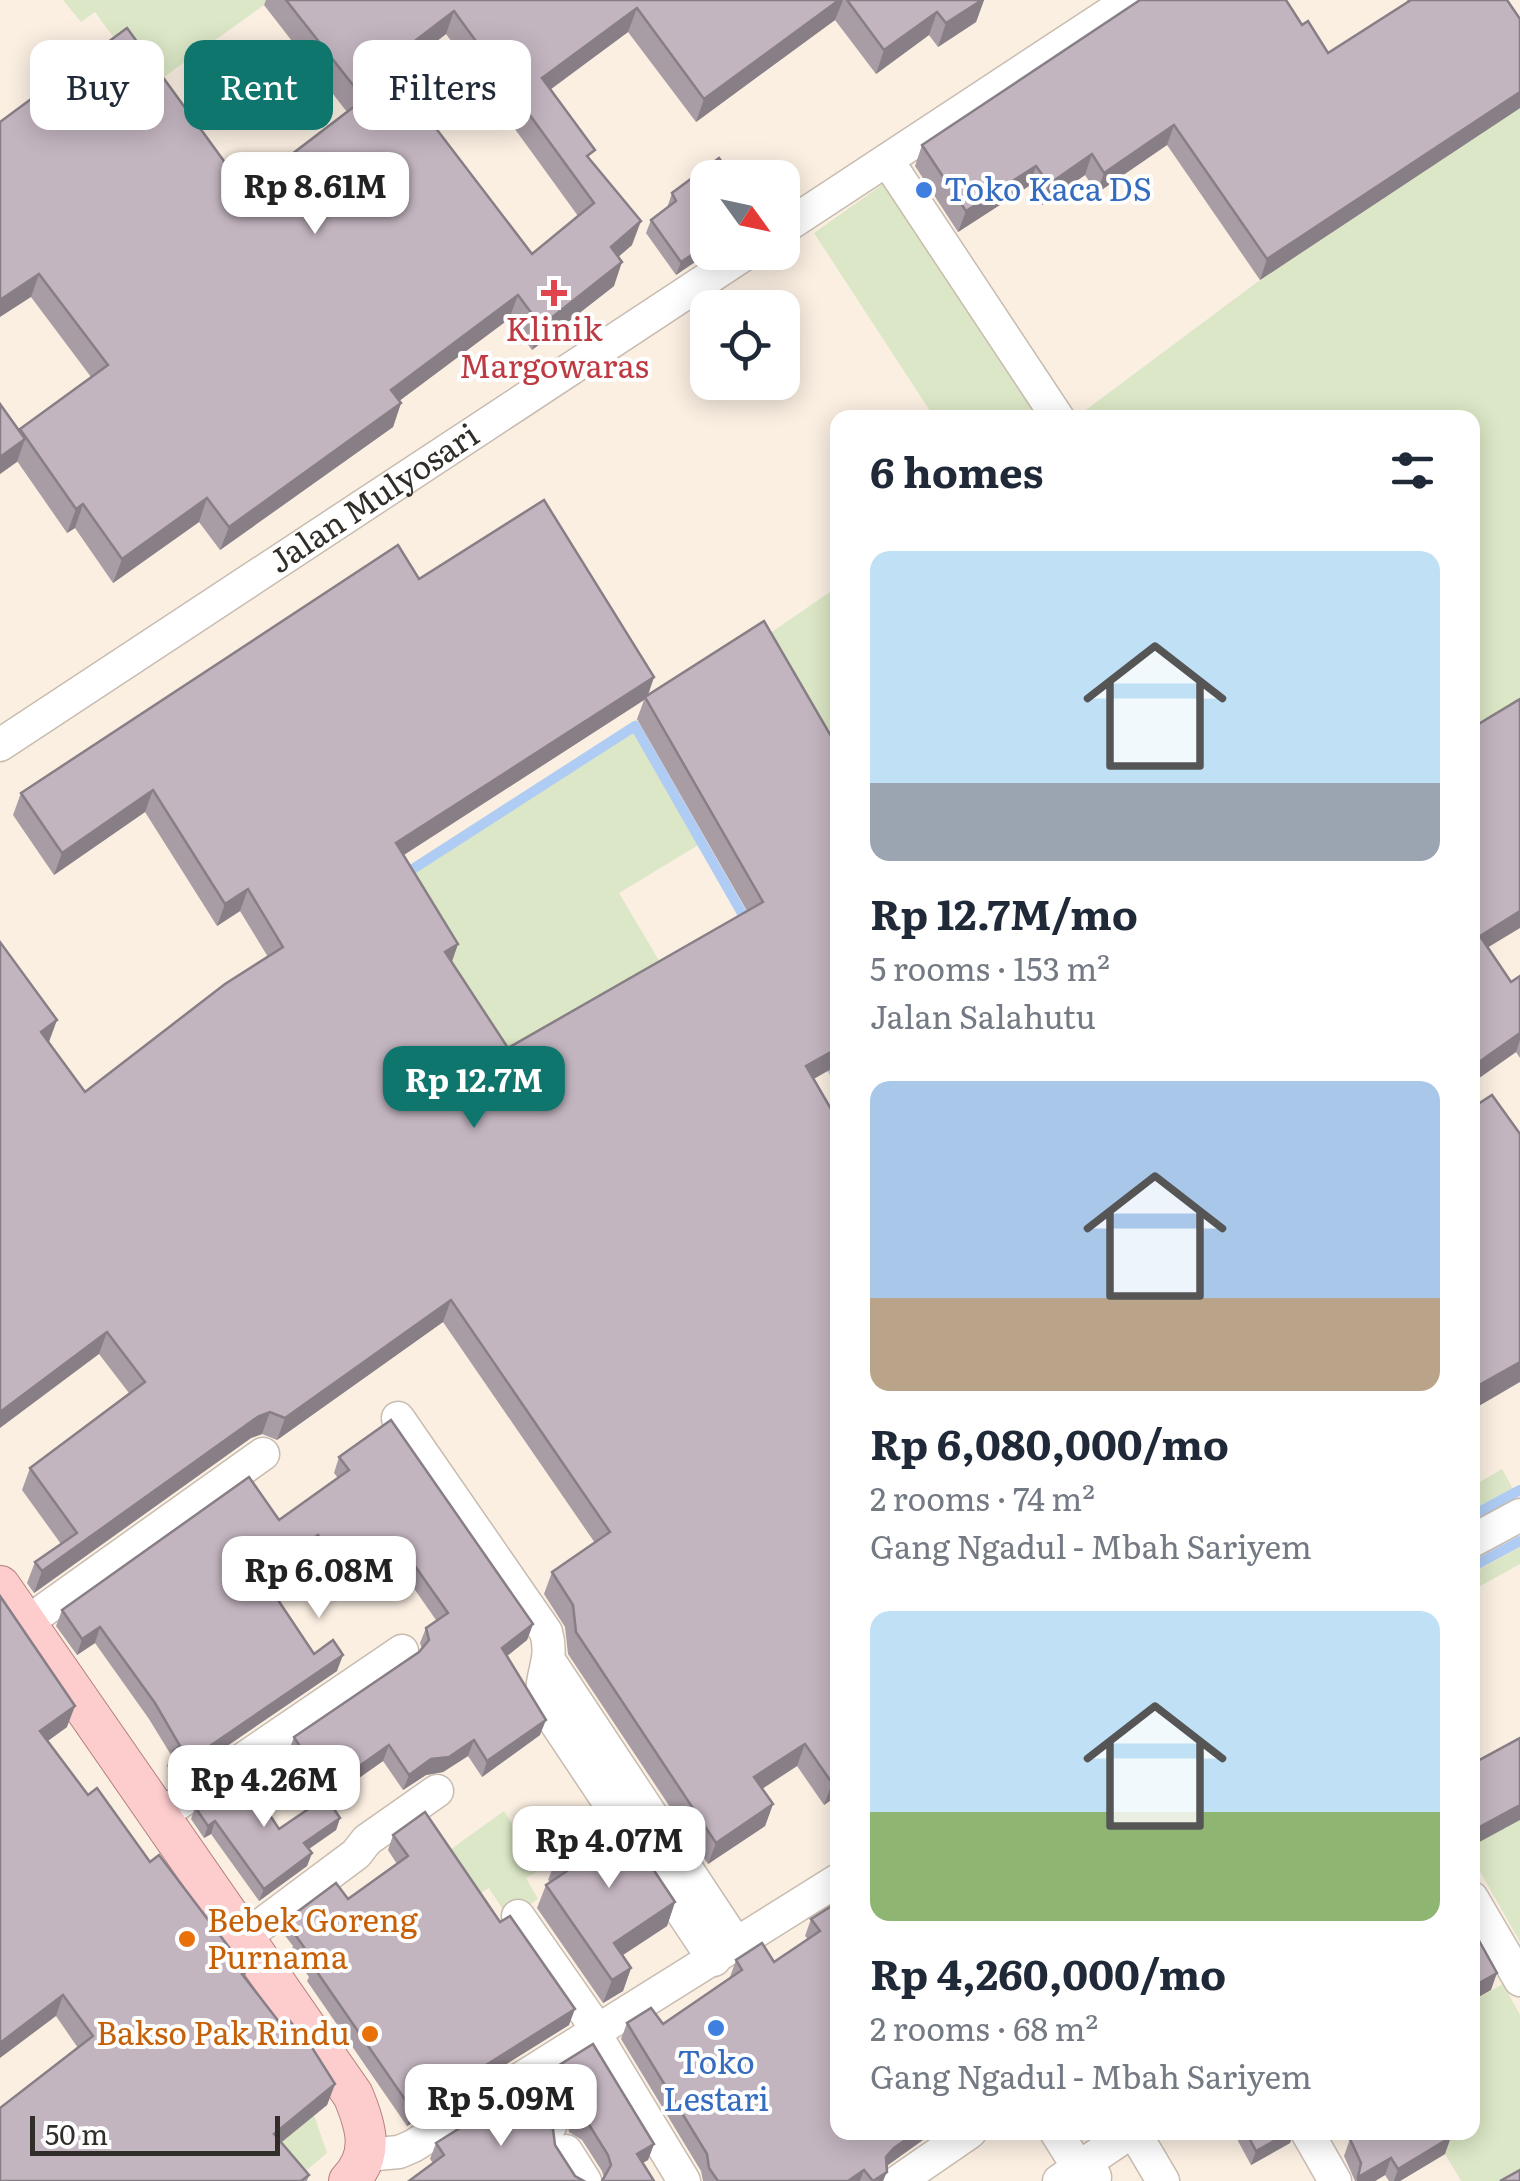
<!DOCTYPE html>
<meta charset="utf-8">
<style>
:root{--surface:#fff;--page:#f2f2f3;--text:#1f2937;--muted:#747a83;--accent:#0f766e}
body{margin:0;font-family:Literata,serif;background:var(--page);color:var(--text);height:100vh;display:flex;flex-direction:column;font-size:38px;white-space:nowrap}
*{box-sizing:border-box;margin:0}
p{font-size:32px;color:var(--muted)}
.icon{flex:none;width:55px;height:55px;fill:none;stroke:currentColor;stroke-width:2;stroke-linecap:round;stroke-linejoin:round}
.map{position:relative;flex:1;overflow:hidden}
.drawer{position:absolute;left:830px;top:410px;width:650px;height:1730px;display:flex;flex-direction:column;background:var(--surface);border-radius:20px;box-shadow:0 5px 25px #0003}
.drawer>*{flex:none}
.guide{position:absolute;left:30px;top:40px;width:650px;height:90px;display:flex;gap:20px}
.needle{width:65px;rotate:123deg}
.fabs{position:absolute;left:690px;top:160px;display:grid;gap:20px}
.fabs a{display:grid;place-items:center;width:110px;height:110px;border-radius:20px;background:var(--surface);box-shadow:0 5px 25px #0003;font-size:50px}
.scale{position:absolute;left:30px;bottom:25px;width:250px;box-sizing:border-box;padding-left:10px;border:5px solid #312d28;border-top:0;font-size:28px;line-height:35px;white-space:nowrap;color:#312d28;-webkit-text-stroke:8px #fefefe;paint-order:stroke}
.price{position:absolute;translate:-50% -85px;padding:0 22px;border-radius:20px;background:#fff;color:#222;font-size:32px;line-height:65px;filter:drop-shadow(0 2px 5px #0008)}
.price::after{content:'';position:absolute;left:50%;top:60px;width:30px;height:22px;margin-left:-15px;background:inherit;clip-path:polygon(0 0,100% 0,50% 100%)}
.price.current{background:var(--accent);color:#fff}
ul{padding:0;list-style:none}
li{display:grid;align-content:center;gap:20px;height:530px;padding:0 40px}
li span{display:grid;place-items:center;height:310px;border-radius:20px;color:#555}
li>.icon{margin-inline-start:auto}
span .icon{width:180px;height:180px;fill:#fffc;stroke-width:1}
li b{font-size:42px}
h2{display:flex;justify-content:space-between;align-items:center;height:120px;padding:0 40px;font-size:42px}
.tag{padding:0 35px;border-radius:20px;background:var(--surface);box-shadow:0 5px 25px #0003;font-size:35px;line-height:90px}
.tag.current{background:var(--accent);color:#fff}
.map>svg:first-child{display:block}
.green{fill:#dbe7c6}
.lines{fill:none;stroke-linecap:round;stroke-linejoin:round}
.stream{stroke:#afccf4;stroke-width:10}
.minor-casing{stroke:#c8bcb0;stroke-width:35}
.major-casing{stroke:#b4807f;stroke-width:42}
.minor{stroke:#fff;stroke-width:32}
.major{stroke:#fdcdce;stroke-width:40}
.wall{fill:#a89ca5;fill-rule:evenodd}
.shaded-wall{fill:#887f86}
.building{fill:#c3b5c0;stroke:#887f86;stroke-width:2.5;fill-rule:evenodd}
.shop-dot{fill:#3f7fe0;stroke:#fefefe;stroke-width:4}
.health-dot{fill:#e0444e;stroke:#fefefe;stroke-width:4}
.food-dot{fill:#e8710a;stroke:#fefefe;stroke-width:4}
.labels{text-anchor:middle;stroke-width:8;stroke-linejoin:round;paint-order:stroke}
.shop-label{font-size:32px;fill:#366cbe;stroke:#fefefe;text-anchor:start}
.health-label{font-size:32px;fill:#be3a42;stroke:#fefefe}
.street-label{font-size:32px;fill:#312d28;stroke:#fefefe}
.food-label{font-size:32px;fill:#c56008;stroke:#fefefe;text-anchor:start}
</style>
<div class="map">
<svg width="1520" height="2181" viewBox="0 0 1520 2181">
<rect width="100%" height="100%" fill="#fbefe2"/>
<g class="green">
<polygon points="63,0 271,0 150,87 95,12 81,22"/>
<polygon points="1520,107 1520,717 1473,746 1472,418 1075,418 1260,280"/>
<polygon points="893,177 1051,417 934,417 814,233"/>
<polygon points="837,587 837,783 756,643"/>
<polygon points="637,719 705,841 619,893 667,974 510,1064 394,875"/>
<polygon points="1502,1469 1513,1489 1473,1512 1473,1486"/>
<polygon points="1520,1547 1520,1564 1473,1590 1473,1573"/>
<polygon points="504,1811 541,1869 526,1878 538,1899 509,1919 489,1888 469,1901 440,1857"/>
<polygon points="1520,1820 1520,1942 1473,1859 1472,1845"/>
<polygon points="1503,1984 1520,2015 1520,2181 1461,2181 1433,2133 1472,2132 1473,2001"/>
<polygon points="314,2115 327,2153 294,2181 259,2161"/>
</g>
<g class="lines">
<g class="stream">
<polyline points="402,876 635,726 747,922"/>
<polyline points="826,1059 838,1079"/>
<polyline points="1472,1516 1520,1490"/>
<polyline points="1472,1567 1520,1541"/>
</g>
<g class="minor-casing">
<g id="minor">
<polyline points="887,160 1058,418"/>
<polyline points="782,229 1130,0"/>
<path id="s1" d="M0,745L748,252"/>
<path d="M398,1418L546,1632C555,1663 537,1677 544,1705L714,1960"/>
<polyline points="1472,1541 1520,1515"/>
<polyline points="26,1623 263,1454"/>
<polyline points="550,1662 737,1945"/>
<polyline points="161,1815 402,1651"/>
<polyline points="1472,1898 1520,1980"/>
<polyline points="518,1916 599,2032"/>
<polyline points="245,1937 356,1854 367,1840 437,1791"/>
<polyline points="595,2034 684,2181"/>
<polyline points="521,2081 550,2126"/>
<polyline points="1056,2132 1073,2159 1095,2177"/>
<polyline points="1134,2132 1163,2181"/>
<polyline points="1307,2132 1335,2181"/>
<polyline points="566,2151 585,2181"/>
<polyline points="366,2155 399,2152 413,2146 838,1880"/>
<polyline points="899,2181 970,2132"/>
<polyline points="1059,2181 1131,2132"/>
</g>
</g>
<g class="major-casing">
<path id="major" d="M0,1586L353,2095C366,2126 375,2154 349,2181"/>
</g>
<use href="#minor" class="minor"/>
<use href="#major" class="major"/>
</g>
<g class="wall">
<path d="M266,0H984L976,22L938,47L929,35L876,74L835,20L696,122L628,32L550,90L591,161L632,245L618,257L614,286L532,350L509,319L399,401L401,403L393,427L220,550L199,522L113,583L75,528L67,533L17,461L0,474V404L19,430L91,377L31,297L0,122L245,190L347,112L264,5ZM446,34L578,216L532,254L394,74Z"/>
<polygon points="1407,0 1507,0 1520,19 1520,108 1260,280 1167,145 1097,193 1085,175 1042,205 1029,186 958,232 915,166 922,145 1302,25 1328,53 1408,2"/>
<polygon points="672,193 708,252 676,275 646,233 651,220 667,208"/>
<path d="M419,579L654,677L648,696L838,748V1065L813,1079L838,1121V1795L824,1805L797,1766L762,1789L773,1804L765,1826L708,1864L568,1654L565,1627L544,1594L552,1572L595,1543L443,1322L277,1440L262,1434L251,1438L34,1593L27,1583L35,1562L61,1544L22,1490L30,1468L129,1393L99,1354L48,1042L85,1092L268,957L240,911L217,926L145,812L54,875L13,815L21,793ZM644,700L637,719L747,911L508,1048L452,962L458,944L404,855Z"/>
<polygon points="1472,728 1488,948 1511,982 1520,976 1520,1058 1516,1052 1472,1083"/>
<polygon points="339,1457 533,1624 527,1640 507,1656 540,1735 482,1777 468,1756 443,1772 426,1775 403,1790 383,1761 328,1800 340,1818 336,1830 309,1849 312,1853 307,1866 259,1901 211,1834 204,1838 191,1819 195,1807 279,1829 320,1801 288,1753 294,1737 419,1652 422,1649 420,1643 426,1628 436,1620 390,1554 340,1591 312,1551 267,1584 314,1654 337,1671 177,1780 167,1766 171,1755 149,1719 95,1643 77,1655 56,1626 62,1610 279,1520 338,1478 334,1473"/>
<polygon points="0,1596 67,1727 48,1741 88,1795 247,1971 245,1977 283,2027 335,2084 327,2105 281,2142 309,2175 307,2181 0,2181 78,2048 56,2016"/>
<polygon points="393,1835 569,2025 407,2126 307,1981 309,1977 291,1952 293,1946 283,1933 289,1918 348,1899 397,1864 388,1850"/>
<polygon points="557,1857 675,1902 667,1926 623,1955 631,1968 623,1991 603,2003 537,1908 546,1885 550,1882 548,1880"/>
<polygon points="838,1902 838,2132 934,2132 888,2165 883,2181 703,2181 701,2171 621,2039 627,2023 663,2024 730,1977 736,1960 774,1962 808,1939 805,1936 811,1919"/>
<polygon points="553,2069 654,2144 648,2160 604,2178 602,2171 582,2140 569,2132 567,2116 548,2085"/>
<polygon points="1241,2132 1294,2132 1290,2143 1251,2165 1238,2141"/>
<polygon points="1350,2139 1445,2154 1400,2181 1389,2181 1385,2175 1375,2181 1355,2181 1344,2156"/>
<polygon points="436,2143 555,2145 575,2176 433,2163 430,2159"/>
</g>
<g class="shaded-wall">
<polygon points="839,0 843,0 835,20 696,122 704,99"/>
<polygon points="982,0 984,0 976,22 938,47 946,23"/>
<polygon points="637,8 628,32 533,102 542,78"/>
<polygon points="454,11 446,34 377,87 386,63"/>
<polygon points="937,12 929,35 876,74 884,50"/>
<polygon points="1520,92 1520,108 1260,280 1267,259"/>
<polygon points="1174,125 1167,145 1097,193 1104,173"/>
<polygon points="1092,154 1085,175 1042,205 1049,184"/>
<polygon points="1036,166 1029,186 958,232 966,211"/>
<polygon points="641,221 632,245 602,271 611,247"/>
<polygon points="708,244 708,252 710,252 676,275 681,262"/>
<polygon points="622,262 614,286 532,350 541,326"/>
<polygon points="39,274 31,297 0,317 0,300"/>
<polygon points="518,295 509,319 383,413 391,390"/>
<polygon points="401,403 393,427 220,550 229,527"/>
<polygon points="25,439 17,462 0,474 0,457"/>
<polygon points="207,498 199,522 113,583 122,559"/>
<polygon points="83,504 75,528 67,533 76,509"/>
<polygon points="654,677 646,699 645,697 644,700 388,865 396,843"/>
<polygon points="153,790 145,812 54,875 62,853"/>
<polygon points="248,889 240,911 217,926 225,904"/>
<polygon points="1520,911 1520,928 1472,957 1480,936"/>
<polygon points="458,944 450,966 445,952"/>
<polygon points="57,1020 49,1042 41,1032"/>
<polygon points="1520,1033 1520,1040 1516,1052 1472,1083 1472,1067"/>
<polygon points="838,1048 838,1065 798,1088 806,1066"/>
<polygon points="451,1300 443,1322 277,1440 285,1418"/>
<polygon points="107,1332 99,1354 0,1428 0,1412"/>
<polygon points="1520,1362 1520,1382 1472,1410 1472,1389"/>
<polygon points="270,1412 262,1434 251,1438 34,1593 42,1571 259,1416"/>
<polygon points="318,1535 312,1551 256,1592 262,1576"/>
<polygon points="396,1539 390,1554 340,1591 346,1575"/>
<polygon points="533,1624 527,1640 497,1664 502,1648"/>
<polygon points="100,1627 95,1643 77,1655 82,1639"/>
<polygon points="343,1655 337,1671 177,1780 182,1765"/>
<polygon points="75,1706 67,1727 32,1752 40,1731"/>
<polygon points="546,1720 540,1735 482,1777 487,1761"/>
<polygon points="474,1740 468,1756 443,1772 426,1775 403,1790 409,1775 431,1759"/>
<polygon points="805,1744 797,1766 746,1799 754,1777"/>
<polygon points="389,1745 383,1761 322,1804 327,1789"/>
<polygon points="838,1779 838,1795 824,1805 832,1783"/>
<polygon points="773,1804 765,1826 708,1864 716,1843"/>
<polygon points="1520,1805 1520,1820 1472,1846 1472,1831"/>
<polygon points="340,1818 336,1830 300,1855 304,1843"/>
<polygon points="215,1821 211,1834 204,1838 208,1826"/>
<polygon points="312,1853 307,1866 259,1901 264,1889"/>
<polygon points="675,1902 667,1926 606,1966 614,1943"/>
<polygon points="631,1968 623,1991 603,2003 612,1980"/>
<polygon points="1497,1973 1491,1990 1472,2001 1472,1987"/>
<polygon points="63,1995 56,2016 0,2058 0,2043"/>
<polygon points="575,2009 569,2025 407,2126 413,2111"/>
<polygon points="335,2084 327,2105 266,2155 274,2134"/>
<polygon points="917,2132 934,2132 888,2165 881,2173 886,2157 894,2148"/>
<polygon points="1290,2132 1294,2132 1290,2143 1251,2165 1256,2151"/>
<polygon points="1451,2137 1445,2154 1400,2181 1394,2181 1398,2169"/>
<polygon points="654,2144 648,2160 631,2170 637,2154"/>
<polygon points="1391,2158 1385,2175 1375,2181 1357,2181 1358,2177"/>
<polygon points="864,2170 860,2181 848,2181"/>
<polygon points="887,2172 883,2181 873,2181"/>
</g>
<g class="building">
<path d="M286,0H839L704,99L637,8L542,78L595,150L587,156L641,221L611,247L622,262L541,326L518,295L391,390L401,403L229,527L207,498L122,559L83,504L76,509L20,429L108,365L39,274L0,300V122L127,28L245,190L364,99ZM454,11L594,203L532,254L386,63Z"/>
<polygon points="847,0 982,0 946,23 937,12 884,50"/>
<polygon points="1140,0 1286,0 1302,25 1308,21 1328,53 1411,0 1507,0 1520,19 1520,92 1267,259 1174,125 1104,173 1092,154 1049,184 1036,166 966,211 922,145"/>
<polygon points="719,158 733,178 708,178 708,244 681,262 651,220 676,201 672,193"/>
<polygon points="0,404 25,439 0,457"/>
<polygon points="544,500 654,677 396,843 458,944 445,952 508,1048 763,902 645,697 764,621 838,748 838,1048 806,1066 838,1121 838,1571 835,1573 838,1578 838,1779 832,1783 805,1744 754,1777 773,1804 716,1843 576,1632 573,1605 552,1572 610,1532 451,1300 285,1418 270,1412 259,1416 42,1571 35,1562 77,1533 30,1468 145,1382 107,1332 0,1412 0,942 57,1020 41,1032 85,1092 225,984 283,947 248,889 225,904 153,790 62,853 21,793 398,545 419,579"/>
<polygon points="1520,699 1520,911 1480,936 1511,982 1520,976 1520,1033 1472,1067 1472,728"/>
<polygon points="1492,1095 1520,1134 1520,1362 1472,1389 1472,1108"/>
<polygon points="391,1420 533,1624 502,1648 546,1720 487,1761 474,1740 449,1757 431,1759 409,1775 389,1745 327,1789 294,1737 419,1652 429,1640 426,1628 448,1613 396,1539 346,1575 318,1535 262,1576 314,1654 333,1640 343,1655 182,1765 173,1751 180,1746 155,1703 100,1627 82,1639 62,1610 249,1477 279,1520 349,1470 339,1457"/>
<polygon points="0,1596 75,1706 40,1731 88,1795 97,1788 150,1862 159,1855 247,1971 242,1974 283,2027 290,2021 304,2039 306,2038 335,2084 274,2134 309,2175 301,2181 0,2181 0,2108 93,2036 63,1995 0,2043"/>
<polygon points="1520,1738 1520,1805 1472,1831 1472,1764"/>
<polygon points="243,1774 279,1829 326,1797 340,1818 304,1843 312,1853 264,1889 215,1821 208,1826 195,1807"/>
<polygon points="425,1812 500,1922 510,1916 575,2009 413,2111 313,1966 316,1964 296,1936 300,1934 289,1918 336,1883 348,1899 408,1856 393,1835"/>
<polygon points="617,1815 675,1902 614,1943 631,1968 612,1980 546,1885 567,1871 557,1857"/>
<polygon points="838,1902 838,2132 917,2132 894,2148 886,2157 887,2172 873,2181 864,2170 848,2181 718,2181 709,2168 707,2154 627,2023 651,2008 663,2024 742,1970 736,1960 762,1943 774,1962 820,1931 811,1919"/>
<polygon points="1472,1928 1497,1973 1472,1987"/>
<polygon points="593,2044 654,2144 637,2154 654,2181 602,2181 611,2165 608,2155 588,2123 575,2116 573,2100 553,2069"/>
<polygon points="520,2090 540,2121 553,2129 555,2145 575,2176 584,2181 409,2181 444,2155 436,2143"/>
<polygon points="1246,2132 1290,2132 1256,2151"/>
<polygon points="1360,2132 1449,2132 1451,2137 1398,2169 1391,2158 1358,2177 1361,2163 1350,2139"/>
<polygon points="1520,2170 1520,2181 1500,2181"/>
</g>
<g class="shop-dot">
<circle cx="924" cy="190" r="10"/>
<circle cx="716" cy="2028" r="10"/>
</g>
<path class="health-dot" d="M549 278h10v10h10v10h-10v10h-10v-10h-10v-10h10z"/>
<g class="food-dot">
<circle cx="187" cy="1939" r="10"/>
<circle cx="370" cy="2034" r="10"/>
</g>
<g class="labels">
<g class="shop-label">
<text x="944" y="201">Toko Kaca DS</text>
<text x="716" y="2074" text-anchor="middle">Toko<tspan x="716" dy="37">Lestari</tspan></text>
</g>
<g class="health-label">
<text x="554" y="341">Klinik<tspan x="554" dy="37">Margowaras</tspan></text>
</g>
<g class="street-label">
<text dy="11" stroke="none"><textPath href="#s1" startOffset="448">Jalan Mulyosari</textPath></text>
</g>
<g class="food-label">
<text x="207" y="1932">Bebek Goreng<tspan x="207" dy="37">Purnama</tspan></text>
<text x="350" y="2045" text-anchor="end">Bakso Pak Rindu</text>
</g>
</g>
</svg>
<div class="fabs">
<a><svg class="needle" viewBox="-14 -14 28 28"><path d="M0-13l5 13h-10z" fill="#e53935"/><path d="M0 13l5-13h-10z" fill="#747a83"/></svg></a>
<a><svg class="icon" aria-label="locate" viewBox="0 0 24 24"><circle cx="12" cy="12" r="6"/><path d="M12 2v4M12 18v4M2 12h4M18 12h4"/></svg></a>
</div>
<div class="scale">50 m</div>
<b class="price" style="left:315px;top:237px">Rp 8.61M</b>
<b class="price current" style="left:474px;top:1131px">Rp 12.7M</b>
<b class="price" style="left:319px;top:1621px">Rp 6.08M</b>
<b class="price" style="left:264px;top:1830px">Rp 4.26M</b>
<b class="price" style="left:609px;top:1891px">Rp 4.07M</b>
<b class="price" style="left:501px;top:2149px">Rp 5.09M</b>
<div class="guide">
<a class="tag">Buy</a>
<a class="tag current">Rent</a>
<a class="tag">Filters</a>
</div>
<section class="drawer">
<h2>6 homes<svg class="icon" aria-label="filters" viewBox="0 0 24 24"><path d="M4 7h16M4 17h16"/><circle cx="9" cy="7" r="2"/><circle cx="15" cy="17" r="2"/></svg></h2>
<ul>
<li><span style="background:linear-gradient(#bfe0f5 75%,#9aa5b1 0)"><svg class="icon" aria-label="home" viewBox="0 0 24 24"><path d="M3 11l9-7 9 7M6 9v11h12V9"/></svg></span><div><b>Rp 12.7M/mo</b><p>5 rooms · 153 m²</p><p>Jalan Salahutu</p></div></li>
<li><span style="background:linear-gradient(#a9c7e8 70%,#b9a48a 0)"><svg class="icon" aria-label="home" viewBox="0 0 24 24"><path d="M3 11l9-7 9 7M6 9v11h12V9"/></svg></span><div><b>Rp 6,080,000/mo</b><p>2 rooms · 74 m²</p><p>Gang Ngadul - Mbah Sariyem</p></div></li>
<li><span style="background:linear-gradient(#bfe0f5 65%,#8fb573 0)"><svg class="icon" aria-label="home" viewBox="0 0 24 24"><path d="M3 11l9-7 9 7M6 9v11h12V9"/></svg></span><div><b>Rp 4,260,000/mo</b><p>2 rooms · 68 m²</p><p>Gang Ngadul - Mbah Sariyem</p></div></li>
</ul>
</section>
</div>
